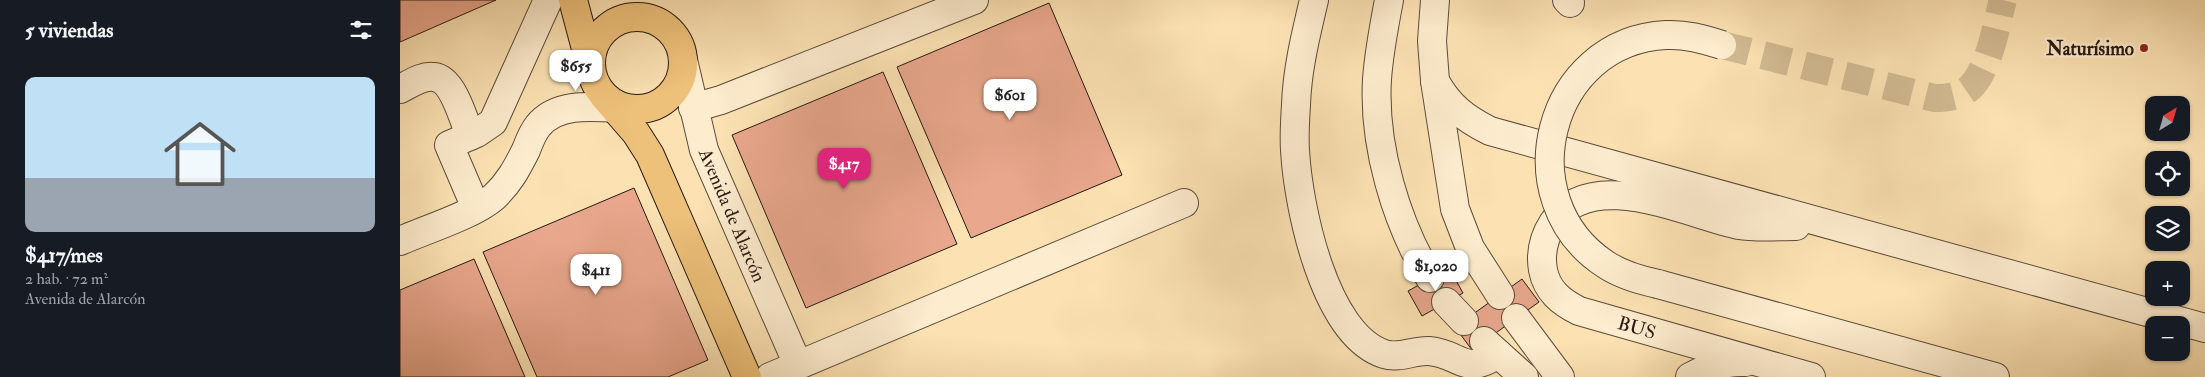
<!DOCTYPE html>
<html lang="es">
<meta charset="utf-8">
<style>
:root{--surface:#171b24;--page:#242831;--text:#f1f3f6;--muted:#9ea1a6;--line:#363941;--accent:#db2777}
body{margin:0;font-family:"IM FELL Double Pica",serif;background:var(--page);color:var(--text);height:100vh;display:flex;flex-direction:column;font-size:19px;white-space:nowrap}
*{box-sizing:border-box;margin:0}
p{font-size:16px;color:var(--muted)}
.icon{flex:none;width:28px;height:28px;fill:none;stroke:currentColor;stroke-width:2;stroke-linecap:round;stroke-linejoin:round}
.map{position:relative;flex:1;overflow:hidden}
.panel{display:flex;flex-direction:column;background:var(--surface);width:400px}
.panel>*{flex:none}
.needle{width:32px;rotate:37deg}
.buttons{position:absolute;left:1745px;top:96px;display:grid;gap:10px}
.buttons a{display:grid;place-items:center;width:45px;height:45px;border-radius:10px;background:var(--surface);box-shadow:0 1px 4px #0004;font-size:25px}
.price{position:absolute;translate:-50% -42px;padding:0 11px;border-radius:10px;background:#fff;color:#222;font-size:16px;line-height:32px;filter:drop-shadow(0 1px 2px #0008)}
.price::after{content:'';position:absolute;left:50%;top:30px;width:15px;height:11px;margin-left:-8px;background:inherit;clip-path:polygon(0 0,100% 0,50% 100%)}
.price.on{background:var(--accent);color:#fff}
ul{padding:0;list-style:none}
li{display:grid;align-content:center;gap:10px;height:265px;padding:0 25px}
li+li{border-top:1px solid var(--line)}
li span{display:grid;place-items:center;height:155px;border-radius:10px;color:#555}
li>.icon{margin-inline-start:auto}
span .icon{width:90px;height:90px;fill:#fffc;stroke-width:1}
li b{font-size:21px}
h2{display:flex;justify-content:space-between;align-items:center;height:60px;padding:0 25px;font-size:21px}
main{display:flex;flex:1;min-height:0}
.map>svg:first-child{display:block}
.building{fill:#e9a78d;stroke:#271910}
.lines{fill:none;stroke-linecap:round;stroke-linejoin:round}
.minor-tunnel{stroke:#d1ba92;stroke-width:28;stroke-dasharray:28 14;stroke-linecap:butt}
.minor-casing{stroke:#5c4b39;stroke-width:30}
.major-casing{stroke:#271910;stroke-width:30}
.minor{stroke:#fdecce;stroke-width:28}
.major{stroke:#eec17a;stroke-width:28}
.minor-bridge-casing{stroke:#5c4b39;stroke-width:30;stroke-linecap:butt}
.minor-bridge{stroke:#fdecce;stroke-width:28}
.poi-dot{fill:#8f2418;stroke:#fdecce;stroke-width:2}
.labels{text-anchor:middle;stroke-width:5;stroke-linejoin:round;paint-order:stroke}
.poi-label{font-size:19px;font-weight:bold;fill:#271910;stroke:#fdecce;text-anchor:end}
.street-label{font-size:19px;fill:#271910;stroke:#fdecce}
</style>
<main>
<section class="panel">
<h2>5 viviendas<svg class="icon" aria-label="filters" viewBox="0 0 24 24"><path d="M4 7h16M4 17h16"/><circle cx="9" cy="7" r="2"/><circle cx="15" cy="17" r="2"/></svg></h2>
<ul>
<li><span style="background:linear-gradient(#bfe0f5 65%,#9aa5b1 0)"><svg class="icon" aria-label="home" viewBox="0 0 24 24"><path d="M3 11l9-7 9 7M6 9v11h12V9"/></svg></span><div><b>$417/mes</b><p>2 hab. · 72 m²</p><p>Avenida de Alarcón</p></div></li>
</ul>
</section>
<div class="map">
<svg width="1805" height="377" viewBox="0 0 1805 377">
<rect width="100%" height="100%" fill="#fce2b3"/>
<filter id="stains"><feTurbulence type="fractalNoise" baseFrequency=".004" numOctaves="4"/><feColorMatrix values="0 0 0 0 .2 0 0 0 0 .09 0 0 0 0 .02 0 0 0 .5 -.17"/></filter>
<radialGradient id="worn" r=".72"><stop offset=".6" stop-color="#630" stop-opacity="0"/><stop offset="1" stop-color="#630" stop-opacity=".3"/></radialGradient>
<g class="building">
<polygon points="0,0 96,0 0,42"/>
<polygon points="649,3 722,175 571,238 497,67"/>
<polygon points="483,72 557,244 406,308 332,135"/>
<polygon points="234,188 308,360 268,377 137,377 83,252"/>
<polygon points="74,259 125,377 0,377 0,290"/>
<polygon points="1049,268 1063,293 1022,316 1008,291"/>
<polygon points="1122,279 1139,302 1072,350 1055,327"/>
</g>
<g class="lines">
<path class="minor-tunnel" d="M1322,45L1534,98C1544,98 1555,97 1564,92C1588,79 1596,25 1603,0"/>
<g class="minor-casing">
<g id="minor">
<path d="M914,0C906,34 897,70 896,105C895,120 894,135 895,150C898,206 924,334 984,354C1000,359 1014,350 1029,351C1062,354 1063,377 1098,354"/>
<path d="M989,0C984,26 979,52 977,79C973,145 996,223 1030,278"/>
<polyline points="1035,0 1032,41 1035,81 1055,209 1070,248 1100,295"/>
<polyline points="1167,0 1170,3"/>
<polyline points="283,60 304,150 398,365"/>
<path d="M1035,81C1049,106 1064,118 1090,131L1805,328"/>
<path d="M0,89C10,84 23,75 34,77C53,79 64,120 70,136"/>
<polyline points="293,108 321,100 574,0"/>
<polyline points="76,208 49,145 77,133 93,122 148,0"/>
<path d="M1396,226C1378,226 1356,228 1339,225C1287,214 1191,165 1153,223C1144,237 1140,253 1143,270C1147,291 1161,302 1179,311L1411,377"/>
<path d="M0,241C27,229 73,215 94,197C109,183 117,168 126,150C129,142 133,132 138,126C159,99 203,108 232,109"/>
<polyline points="1258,284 1595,377"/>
<polyline points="1046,302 1064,321"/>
<polyline points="1116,318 1160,377"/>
<polyline points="1084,341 1124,377"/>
<polyline points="370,377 784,203"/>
<path d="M1290,377C1308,367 1325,361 1345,362"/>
</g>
</g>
<g class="major-casing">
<g id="major">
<polyline points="173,0 190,64"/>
<circle cx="237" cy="63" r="46"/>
<polyline points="204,96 236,133 250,155 347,377"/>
</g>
</g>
<use href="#minor" class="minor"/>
<use href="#major" class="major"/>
<g class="minor-bridge-casing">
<path id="minor-bridge" d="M1258,284C1239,280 1221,275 1205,264C1107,199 1147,41 1266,35C1286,34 1304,39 1322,45"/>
</g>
<use href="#minor-bridge" class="minor-bridge"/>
</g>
<circle class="poi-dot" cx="1744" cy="48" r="5"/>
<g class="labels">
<g class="poi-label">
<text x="1734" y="55">Naturísimo</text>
</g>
<g class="street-label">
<text transform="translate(333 215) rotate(67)" y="7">Avenida de Alarcón</text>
<text transform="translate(1237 327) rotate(16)" y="7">BUS</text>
</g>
</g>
<rect width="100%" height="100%" filter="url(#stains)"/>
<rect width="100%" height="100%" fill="url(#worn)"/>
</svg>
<div class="buttons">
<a><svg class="needle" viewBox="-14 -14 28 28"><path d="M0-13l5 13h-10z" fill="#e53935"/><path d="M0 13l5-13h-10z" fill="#9ea1a6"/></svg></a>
<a><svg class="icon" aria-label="locate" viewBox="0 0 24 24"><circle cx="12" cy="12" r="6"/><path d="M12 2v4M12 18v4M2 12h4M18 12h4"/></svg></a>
<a><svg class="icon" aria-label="layers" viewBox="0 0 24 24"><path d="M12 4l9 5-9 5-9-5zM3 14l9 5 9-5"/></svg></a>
<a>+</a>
<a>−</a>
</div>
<b class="price" style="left:176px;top:92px">$655</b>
<b class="price" style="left:610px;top:121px">$601</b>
<b class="price on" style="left:444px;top:190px">$417</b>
<b class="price" style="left:1036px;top:292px">$1,020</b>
<b class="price" style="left:196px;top:296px">$411</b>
</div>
</main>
